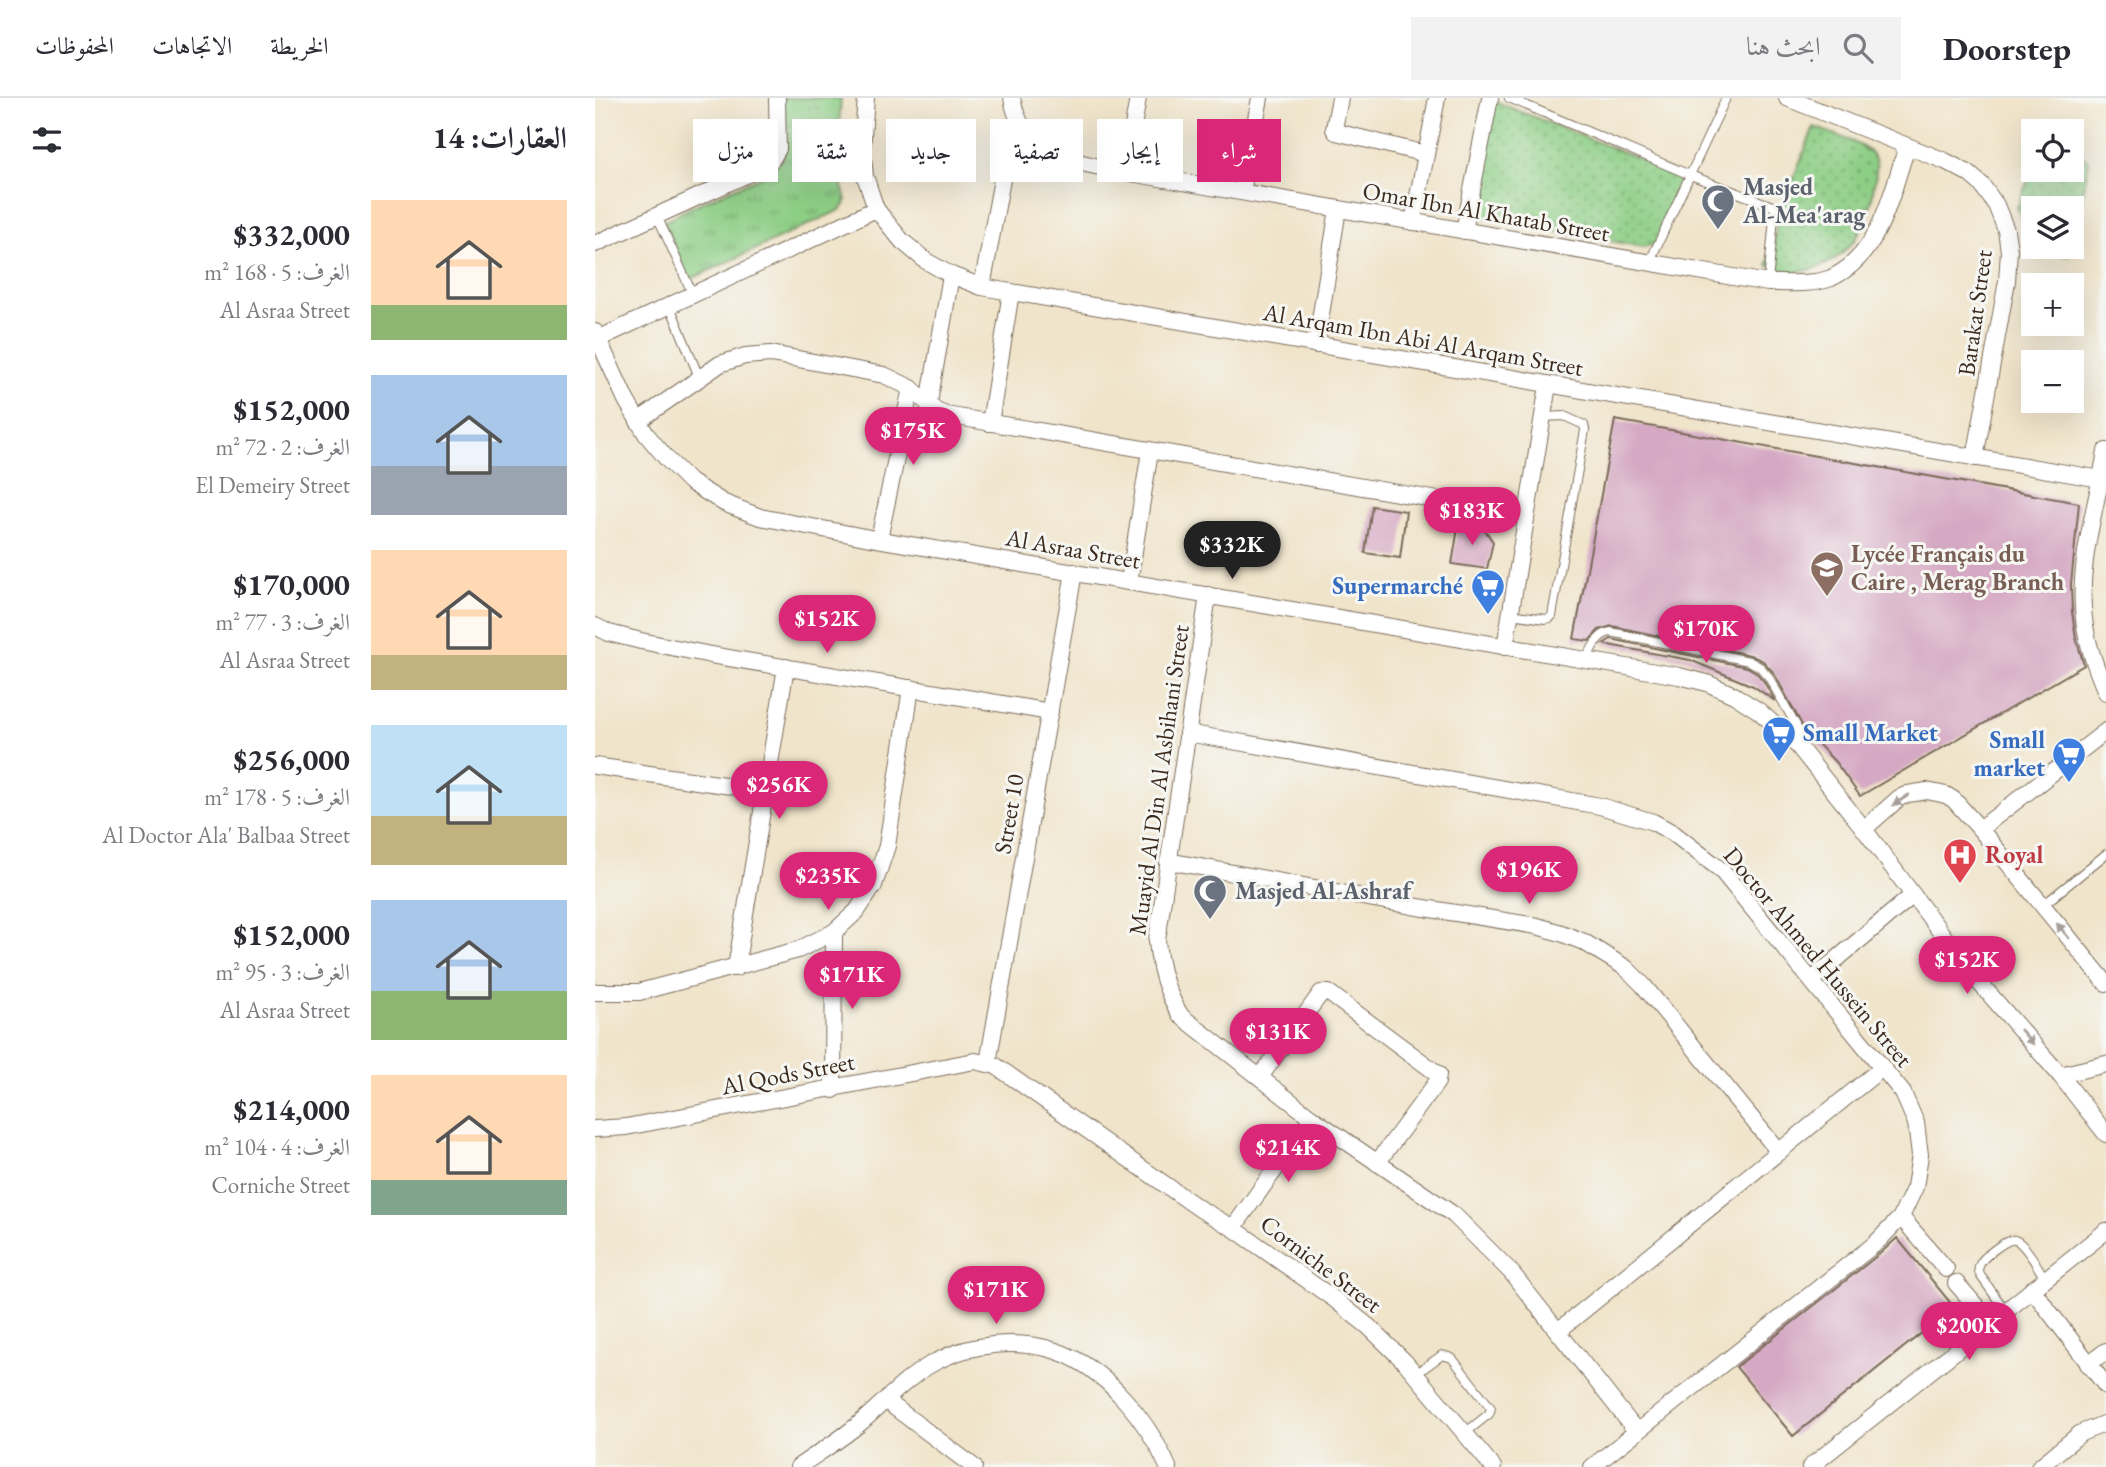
<!DOCTYPE html>
<html lang="ar">
<meta charset="utf-8">
<style>
:root{--surface:#fff;--page:#f2f2f3;--text:#2b2b33;--muted:#7c7c81;--line:#e1e1e2;--accent:#db2777}
body{margin:0;font-family:"EB Garamond",Amiri,serif;background:var(--page);color:var(--text);direction:rtl;height:100vh;display:flex;flex-direction:column;font-size:26px;white-space:nowrap}
*{box-sizing:border-box;margin:0}
p{font-size:23px;color:var(--muted)}
.icon{flex:none;width:38px;height:38px;fill:none;stroke:currentColor;stroke-width:2;stroke-linecap:round;stroke-linejoin:round}
.map{position:relative;flex:1;overflow:hidden;direction:ltr}
.panel{display:flex;flex-direction:column;background:var(--surface);width:595px}
.panel>*{flex:none}
.guide{position:absolute;left:21px;top:21px;width:665px;height:63px;direction:rtl;display:flex;gap:14px}
.controls{position:absolute;left:1426px;top:21px;display:grid;gap:14px}
.controls a{display:grid;place-items:center;width:63px;height:63px;border-radius:0px;background:var(--surface);box-shadow:0 7px 28px #0002;font-size:35px}
.price{position:absolute;translate:-50% -60px;padding:0 16px;border-radius:24px;background:var(--accent);color:#fff;font-size:23px;line-height:46px;filter:drop-shadow(0 2px 4px #0008)}
.price::after{content:'';position:absolute;left:50%;top:42px;width:21px;height:16px;margin-left:-10px;background:inherit;clip-path:polygon(0 0,100% 0,50% 100%)}
.price.on{background:#222;color:#fff}
ul{padding:0;list-style:none}
li{display:flex;align-items:center;gap:21px;height:175px;padding:0 28px}
li span{display:grid;place-items:center;flex:none;width:196px;height:140px;border-radius:0px;color:#555}
li>.icon{margin-inline-start:auto}
span .icon{width:84px;height:84px;fill:#fffc;stroke-width:1}
li b{font-size:30px}
h2{display:flex;justify-content:space-between;align-items:center;height:84px;padding:0 28px;font-size:30px}
.pill{padding:0 24px;border-radius:0px;background:var(--surface);box-shadow:0 7px 28px #0002;font-size:24px;line-height:63px}
.pill.on{background:var(--accent);color:#fff}
header{display:flex;align-items:center;gap:42px;box-sizing:border-box;height:98px;padding:0 35px;background:var(--surface);border-bottom:2px solid var(--line)}
header strong{font-size:33px}
nav{display:flex;gap:38px;margin-inline-start:auto;font-size:24px}
.search{width:490px;height:63px;background:var(--page);display:flex;align-items:center;gap:18px;box-sizing:border-box;padding:0 24px;border-radius:0px;color:var(--muted);font-size:26px}
main{display:flex;flex:1;min-height:0}
.map>svg:first-child{display:block}
.grass{fill:url(#grass-tufts);stroke:#647c52;stroke-width:2}
.park{fill:url(#park-dots);stroke:#647c52;stroke-width:2}
.building{fill:#d5a8c3}
.lines{fill:none;stroke-linecap:round;stroke-linejoin:round}
.lane-casing{stroke:#7a6b5a;stroke-width:10}
.street-casing{stroke:#7a6b5a;stroke-width:18}
.lane{stroke:#fff;stroke-width:8}
.street{stroke:#fff;stroke-width:16}
.oneway{fill:#a79f9a}
.labels{text-anchor:middle;stroke-width:6;stroke-linejoin:round;paint-order:stroke}
.worship-label{font-size:24px;font-weight:bold;fill:#5b616d;stroke:#f6f6f2;text-anchor:start}
.street-label{font-size:24px;fill:#3b2a1e;stroke:#f6f6f2}
.education-label{font-size:24px;font-weight:bold;fill:#785e54;stroke:#f6f6f2;text-anchor:start}
.shop-label{font-size:24px;font-weight:bold;fill:#366cbe;stroke:#f6f6f2;text-anchor:end}
.health-label{font-size:24px;font-weight:bold;fill:#be3a42;stroke:#f6f6f2;text-anchor:start}
</style>
<header>
<strong>Doorstep</strong>
<div class="search"><svg class="icon" aria-label="search" viewBox="0 0 24 24"><circle cx="10" cy="10" r="6"/><path d="M15 15l6 6"/></svg>ابحث هنا</div>
<nav><a>الخريطة</a><a>الاتجاهات</a><a>المحفوظات</a></nav>
</header>
<main>
<div class="map">
<svg width="1511" height="1369" viewBox="0 0 1511 1369">
<defs>
<pattern id="grass-tufts" width="24" height="20" patternUnits="userSpaceOnUse" patternTransform="scale(1.75)"><rect width="24" height="20" fill="#8dce85"/><path d="M3 7l-1-3M5 7V3M7 7l1-3M15 17l-1-3M17 17v-4M19 17l1-3" fill="none" stroke="#74a76c"/></pattern>
<pattern id="park-dots" width="8" height="8" patternUnits="userSpaceOnUse" patternTransform="scale(1.75)"><rect width="8" height="8" fill="#8dce85"/><path d="M2 2h.1M6 6h.1" fill="none" stroke="#74a76c" stroke-width="1.8" stroke-linecap="round"/></pattern>
</defs>
<rect width="100%" height="100%" fill="#f6f6f2"/>
<filter id="ink" filterUnits="userSpaceOnUse"><feTurbulence type="fractalNoise" baseFrequency=".0143" numOctaves="2"/><feDisplacementMap in="SourceGraphic" scale="14" xChannelSelector="R" yChannelSelector="G"/><feConvolveMatrix kernelMatrix="1 2 1 2 8 2 1 2 1" color-interpolation-filters="sRGB"/></filter>
<filter id="wash" filterUnits="userSpaceOnUse"><feTurbulence type="fractalNoise" baseFrequency=".00686" numOctaves="4" result="noise"/><feDisplacementMap in="SourceGraphic" scale="28" xChannelSelector="R" yChannelSelector="G"/><feGaussianBlur stdDeviation="1.57" result="paint"/><feColorMatrix in="noise" values="0 0 0 0 0 0 0 0 0 0 0 0 0 0 0 0 0 1.4 0 .05"/><feComposite in="paint" operator="in"/></filter>
<g filter="url(#wash)">
<rect width="100%" height="100%" fill="#f0e4ca"/>
<polygon class="grass" points="186,0 246,0 241,68 251,102 250,107 245,112 94,182 69,124 96,109 170,77 188,60 189,47"/>
<g class="park">
<polygon points="896,2 1076,73 1086,86 1062,146 1048,149 876,118"/>
<path d="M1219,29C1235,35 1273,46 1280,61C1284,70 1279,84 1278,93C1272,137 1246,171 1199,174C1191,174 1181,170 1173,167L1185,113Z"/>
<polygon points="1477,54 1492,61 1494,64 1477,147 1477,110 1438,110 1438,149 1477,149 1474,157 1434,154 1433,134 1422,110 1438,70 1438,72 1477,72"/>
</g>
<g id="blocks">
<g class="building">
<polygon points="1020,322 1484,405 1476,487 1477,514 1481,540 1489,567 1265,698 1241,665 1209,631 1179,575 1168,563 1155,557 1017,528 1004,532 994,543 979,541"/>
<polygon points="777,408 811,413 805,460 770,455"/>
<polygon points="864,424 888,429 898,444 892,471 857,466"/>
<polygon points="1016,541 1152,569 1161,574 1168,582 1180,603 1158,588 1095,562 1008,546"/>
<polygon points="1302,1140 1359,1209 1198,1338 1141,1269 1288,1153"/>
</g>
</g>
</g>
<g filter="url(#ink)">
<use href="#blocks" fill-opacity="0" stroke="#7a6b5a" stroke-width="2"/>
<g class="lines">
<g class="lane-casing">
<g id="lane">
<polyline points="914,0 1095,77 1180,109 1173,185"/>
<polyline points="62,118 98,197"/>
<polyline points="1054,165 1131,0"/>
<polyline points="75,208 104,279"/>
<polyline points="915,516 951,521 955,520 957,518 990,332 989,327 969,318 948,319"/>
<path d="M991,562C997,551 1002,536 1016,534L1154,563L1165,569L1173,578L1201,627L1205,640L1203,648"/>
<polyline points="1447,808 1511,756"/>
<path d="M1410,1212L1385,1177C1384,1172 1382,1171 1385,1166C1388,1159 1412,1140 1420,1142C1430,1145 1444,1171 1450,1181"/>
<polyline points="821,1276 847,1257 857,1260 896,1310 894,1316 870,1335"/>
</g>
</g>
<g class="street-casing">
<g id="street">
<polyline points="271,0 267,51 270,78 281,111 307,143 331,163 356,177 387,189 1506,381"/>
<path d="M417,0C428,61 480,63 530,74L1173,185C1191,185 1219,187 1236,180C1286,157 1296,95 1312,49"/>
<polyline points="745,0 739,31 741,34 831,56"/>
<polyline points="1192,0 1350,63 1373,75 1386,86 1401,107 1411,132 1414,153 1412,183 1380,360"/>
<polyline points="530,74 543,0"/>
<polyline points="647,94 665,0"/>
<polyline points="818,124 842,0"/>
<polyline points="869,133 895,0"/>
<polyline points="0,146 155,75 177,61 183,51 182,0"/>
<polyline points="387,189 413,49 429,32"/>
<polyline points="0,234 31,302 51,336 72,361 95,384 129,405 165,419 275,440 1084,578 1112,585 1139,597 1164,613 1203,648 1269,731 1376,875 1465,977 1511,1036"/>
<polyline points="3,241 281,111"/>
<polyline points="721,247 743,111"/>
<polyline points="334,305 356,177"/>
<polyline points="43,323 125,266 150,258 176,256 289,277 316,290 341,313 351,317 930,417"/>
<polyline points="395,325 416,194"/>
<path d="M1511,353C1502,408 1482,465 1489,521C1492,547 1501,571 1511,594"/>
<polyline points="284,441 316,290"/>
<polyline points="534,484 555,353"/>
<path d="M613,497L562,842C564,870 571,894 586,918L717,1020L859,1117L916,1174L1042,1334"/>
<polyline points="0,528 14,535 46,543 116,557 455,614"/>
<polyline points="910,549 953,287"/>
<polyline points="592,635 1005,708 1058,724 1078,735 1126,772 1308,995 1321,1025 1325,1057 1320,1089 1306,1119 1281,1145 997,1369"/>
<polyline points="0,668 170,693"/>
<polyline points="1269,731 1304,700 1313,696 1332,693 1351,697 1359,702 1385,731 1511,885"/>
<polyline points="1385,731 1511,633"/>
<polyline points="573,763 817,808 942,828 966,835 989,844 1031,870 1048,887 1184,1054"/>
<polyline points="141,870 191,569"/>
<polyline points="1217,882 1318,797"/>
<polyline points="0,894 44,894 203,852 239,834 262,813 279,787 292,748 316,590"/>
<polyline points="393,965 479,474"/>
<polyline points="1465,977 1511,966"/>
<polyline points="665,979 726,895 734,895 843,976 842,984 782,1065"/>
<polyline points="238,992 239,834"/>
<polyline points="0,1031 31,1029 380,963 401,968 605,1111 638,1130 739,1201 774,1229 810,1264 898,1369"/>
<polyline points="1306,1119 1351,1171"/>
<polyline points="638,1130 717,1020"/>
<polyline points="1361,1185 1395,1224"/>
<polyline points="1437,1191 1511,1288"/>
<polyline points="963,1233 1287,970"/>
<polyline points="1493,1266 1511,1253"/>
<polyline points="290,1302 379,1369"/>
<path d="M203,1369C223,1355 245,1342 264,1326C289,1305 312,1278 342,1263C376,1245 424,1241 461,1253C510,1269 553,1323 573,1369"/>
<polyline points="1215,1369 1511,1133"/>
<polyline points="1444,1369 1486,1335 1511,1325"/>
</g>
</g>
<use href="#lane" class="lane"/>
<use href="#street" class="street"/>
</g>
<defs><path id="oneway-solid" d="M-6-.8H1V-3.2L6.5 0L1 3.2V.8H-6Z" transform="scale(1.75)"/></defs>
<g class="oneway">
<use href="#oneway-solid" transform="translate(1306 702) rotate(147)"/>
<use href="#oneway-solid" transform="translate(1468 833) rotate(-129)"/>
<use href="#oneway-solid" transform="translate(1432 939) rotate(49)"/>
</g>
</g>
<defs>
<g id="mosque-pin" transform="scale(1.75)"><path d="M0 17L-7.5 6A9.5 9.5 0 1 1 7.5 6Z" fill="#6b7280" stroke="#f6f6f2"/><path d="M3.5-4.9A6 6 0 1 0 3.5 4.9A5 5 0 1 1 3.5-4.9Z" fill="#fff"/></g>
<g id="school-pin" transform="scale(1.75)"><path d="M0 17L-7.5 6A9.5 9.5 0 1 1 7.5 6Z" fill="#8d6e63" stroke="#f6f6f2"/><path d="M0-5L7-2L0 1L-7-2ZM-4 1L0 2.5L4 1V4Q0 6-4 4Z" fill="#fff"/></g>
<g id="supermarket-pin" transform="scale(1.75)"><path d="M0 17L-7.5 6A9.5 9.5 0 1 1 7.5 6Z" fill="#3f7fe0" stroke="#f6f6f2"/><path d="M-6-5.5h2.5l.6 2H6L4.5 2H-2.5L-4.4-4H-6ZM-1.5 3.2a1.3 1.3 0 1 0 .1 0ZM3 3.2a1.3 1.3 0 1 0 .1 0Z" fill="#fff"/></g>
<g id="hospital-pin" transform="scale(1.75)"><path d="M0 17L-7.5 6A9.5 9.5 0 1 1 7.5 6Z" fill="#e0444e" stroke="#f6f6f2"/><path d="M-5-5h3v3.5h4V-5h3V5h-3V1.5h-4V5h-3Z" fill="#fff"/></g>
</defs>
<g fill-rule="evenodd">
<use href="#mosque-pin" x="1123" y="103"/>
<use href="#school-pin" x="1232" y="470"/>
<use href="#supermarket-pin" x="893" y="488"/>
<use href="#supermarket-pin" x="1184" y="635"/>
<use href="#supermarket-pin" x="1474" y="656"/>
<use href="#hospital-pin" x="1365" y="757"/>
<use href="#mosque-pin" x="615" y="793"/>
</g>
<g class="labels">
<g class="worship-label">
<text x="1148" y="97">Masjed<tspan x="1148" dy="28">Al-Mea'arag</tspan></text>
<text x="640" y="801">Masjed Al-Ashraf</text>
</g>
<g class="street-label">
<text transform="translate(891 114) rotate(10)" y="8">Omar Ibn Al Khatab Street</text>
<text transform="translate(1380 215) rotate(-82)" y="8">Barakat Street</text>
<text transform="translate(828 242) rotate(10)" y="8">Al Arqam Ibn Abi Al Arqam Street</text>
<text transform="translate(478 451) rotate(10)" y="8">Al Asraa Street</text>
<text transform="translate(564 682) rotate(-82)" y="8">Muayid Al Din Al Asbihani Street</text>
<text transform="translate(414 716) rotate(-80)" y="8">Street 10</text>
<text transform="translate(1223 859) rotate(50)" y="8">Doctor Ahmed Hussein Street</text>
<text transform="translate(193 976) rotate(-11)" y="8">Al Qods Street</text>
<text transform="translate(726 1166) rotate(37)" y="8">Corniche Street</text>
</g>
<g class="education-label">
<text x="1256" y="464">Lycée Français du<tspan x="1256" dy="28">Caire , Merag Branch</tspan></text>
</g>
<g class="shop-label">
<text x="868" y="496">Supermarché</text>
<text x="1208" y="643" text-anchor="start">Small Market</text>
<text x="1450" y="650">Small<tspan x="1450" dy="28">market</tspan></text>
</g>
<g class="health-label">
<text x="1390" y="765">Royal</text>
</g>
</g>
</svg>
<div class="controls">
<a><svg class="icon" aria-label="locate" viewBox="0 0 24 24"><circle cx="12" cy="12" r="6"/><path d="M12 2v4M12 18v4M2 12h4M18 12h4"/></svg></a>
<a><svg class="icon" aria-label="layers" viewBox="0 0 24 24"><path d="M12 4l9 5-9 5-9-5zM3 14l9 5 9-5"/></svg></a>
<a>+</a>
<a>−</a>
</div>
<b class="price" style="left:318px;top:369px">$175K</b>
<b class="price" style="left:877px;top:449px">$183K</b>
<b class="price on" style="left:637px;top:483px">$332K</b>
<b class="price" style="left:232px;top:557px">$152K</b>
<b class="price" style="left:1111px;top:567px">$170K</b>
<b class="price" style="left:184px;top:723px">$256K</b>
<b class="price" style="left:934px;top:808px">$196K</b>
<b class="price" style="left:233px;top:814px">$235K</b>
<b class="price" style="left:1372px;top:898px">$152K</b>
<b class="price" style="left:257px;top:913px">$171K</b>
<b class="price" style="left:683px;top:970px">$131K</b>
<b class="price" style="left:693px;top:1086px">$214K</b>
<b class="price" style="left:401px;top:1228px">$171K</b>
<b class="price" style="left:1374px;top:1264px">$200K</b>
<div class="guide">
<a class="pill on">شراء</a>
<a class="pill">إيجار</a>
<a class="pill">تصفية</a>
<a class="pill">جديد</a>
<a class="pill">شقة</a>
<a class="pill">منزل</a>
</div>
</div>
<section class="panel">
<h2>العقارات: 14<svg class="icon" aria-label="filters" viewBox="0 0 24 24"><path d="M4 7h16M4 17h16"/><circle cx="9" cy="7" r="2"/><circle cx="15" cy="17" r="2"/></svg></h2>
<ul>
<li><span style="background:linear-gradient(#ffd9b3 75%,#8fb573 0)"><svg class="icon" aria-label="home" viewBox="0 0 24 24"><path d="M3 11l9-7 9 7M6 9v11h12V9"/></svg></span><div><b>$332,000</b><p>الغرف: 5 · 168 m²</p><p>Al Asraa Street</p></div></li>
<li><span style="background:linear-gradient(#a9c7e8 65%,#9aa5b1 0)"><svg class="icon" aria-label="home" viewBox="0 0 24 24"><path d="M3 11l9-7 9 7M6 9v11h12V9"/></svg></span><div><b>$152,000</b><p>الغرف: 2 · 72 m²</p><p>El Demeiry Street</p></div></li>
<li><span style="background:linear-gradient(#ffd9b3 75%,#c2b280 0)"><svg class="icon" aria-label="home" viewBox="0 0 24 24"><path d="M3 11l9-7 9 7M6 9v11h12V9"/></svg></span><div><b>$170,000</b><p>الغرف: 3 · 77 m²</p><p>Al Asraa Street</p></div></li>
<li><span style="background:linear-gradient(#bfe0f5 65%,#c2b280 0)"><svg class="icon" aria-label="home" viewBox="0 0 24 24"><path d="M3 11l9-7 9 7M6 9v11h12V9"/></svg></span><div><b>$256,000</b><p>الغرف: 5 · 178 m²</p><p>Al Doctor Ala' Balbaa Street</p></div></li>
<li><span style="background:linear-gradient(#a9c7e8 65%,#8fb573 0)"><svg class="icon" aria-label="home" viewBox="0 0 24 24"><path d="M3 11l9-7 9 7M6 9v11h12V9"/></svg></span><div><b>$152,000</b><p>الغرف: 3 · 95 m²</p><p>Al Asraa Street</p></div></li>
<li><span style="background:linear-gradient(#ffd9b3 75%,#7fa58c 0)"><svg class="icon" aria-label="home" viewBox="0 0 24 24"><path d="M3 11l9-7 9 7M6 9v11h12V9"/></svg></span><div><b>$214,000</b><p>الغرف: 4 · 104 m²</p><p>Corniche Street</p></div></li>
</ul>
</section>
</main>
